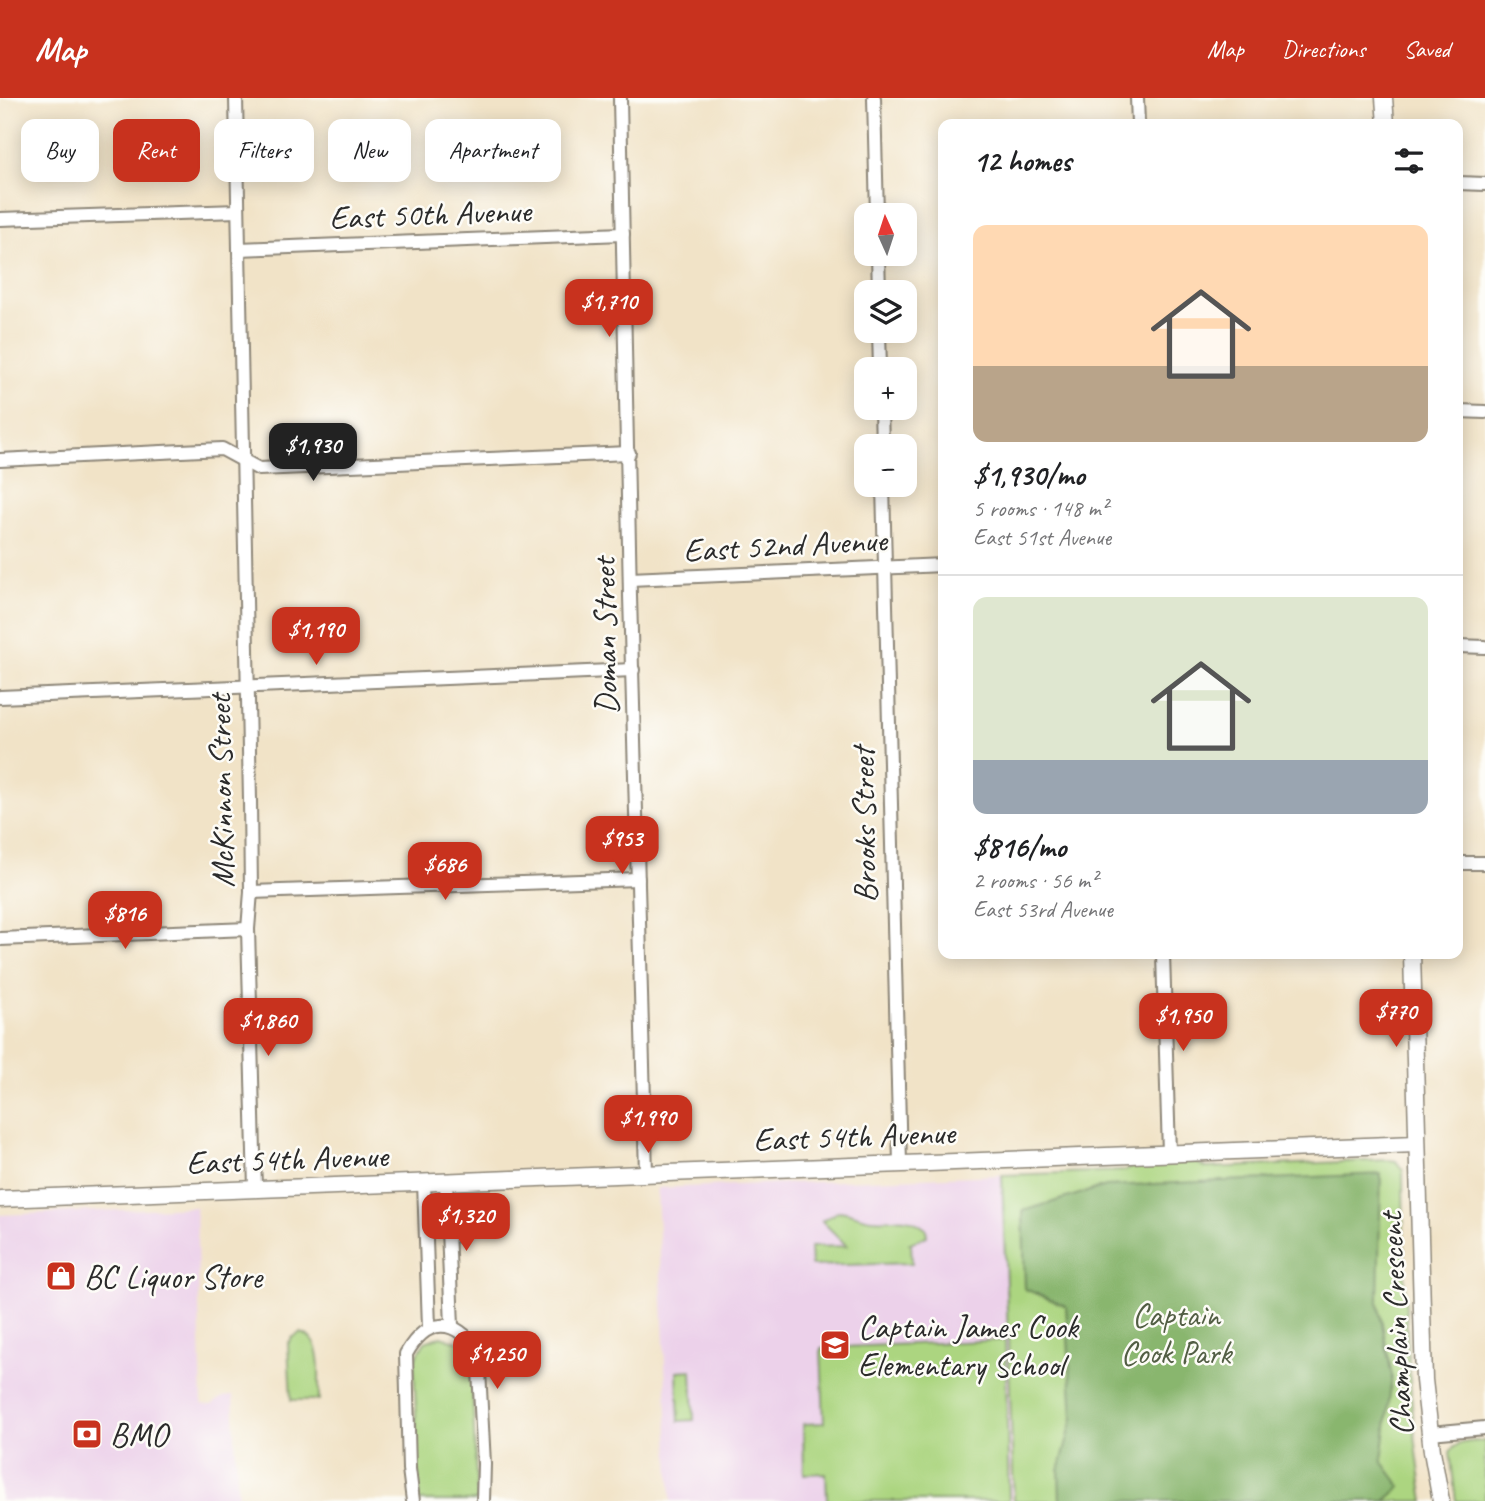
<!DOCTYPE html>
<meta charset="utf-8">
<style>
:root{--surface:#fff;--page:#f2f2f2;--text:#202124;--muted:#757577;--line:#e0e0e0;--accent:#c8321e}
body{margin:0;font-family:Caveat,sans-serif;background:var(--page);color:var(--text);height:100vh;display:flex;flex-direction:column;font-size:26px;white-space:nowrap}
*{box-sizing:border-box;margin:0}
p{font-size:23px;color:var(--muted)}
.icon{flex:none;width:38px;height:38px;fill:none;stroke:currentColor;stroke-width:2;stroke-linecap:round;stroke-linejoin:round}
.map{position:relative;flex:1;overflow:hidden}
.sheet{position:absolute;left:938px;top:21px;width:525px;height:840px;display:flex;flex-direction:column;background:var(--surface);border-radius:14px;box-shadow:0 4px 18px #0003}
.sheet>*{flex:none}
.guide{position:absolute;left:21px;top:21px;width:665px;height:63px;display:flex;gap:14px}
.needle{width:46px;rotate:357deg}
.buttons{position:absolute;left:854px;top:105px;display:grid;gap:14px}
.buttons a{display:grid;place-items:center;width:63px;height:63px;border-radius:14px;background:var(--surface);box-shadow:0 4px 18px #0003;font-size:35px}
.price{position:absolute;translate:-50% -60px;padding:0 16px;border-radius:14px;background:var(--accent);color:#fff;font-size:23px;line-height:46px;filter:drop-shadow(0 2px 4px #0008)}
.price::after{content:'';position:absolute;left:50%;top:42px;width:21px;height:16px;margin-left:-10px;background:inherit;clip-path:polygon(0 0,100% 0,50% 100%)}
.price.active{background:#222;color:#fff}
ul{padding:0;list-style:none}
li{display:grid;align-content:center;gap:14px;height:371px;padding:0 35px}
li+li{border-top:2px solid var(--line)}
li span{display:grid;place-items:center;height:217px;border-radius:14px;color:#555}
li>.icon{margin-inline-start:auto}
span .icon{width:126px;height:126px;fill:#fffc;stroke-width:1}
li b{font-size:30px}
h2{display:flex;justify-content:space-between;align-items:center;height:84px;padding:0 35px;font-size:30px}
.tag{padding:0 24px;border-radius:14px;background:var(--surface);box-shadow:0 4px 18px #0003;font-size:24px;line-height:63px}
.tag.active{background:var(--accent);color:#fff}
header{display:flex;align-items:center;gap:42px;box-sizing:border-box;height:98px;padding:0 35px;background:var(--accent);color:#fff}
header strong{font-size:33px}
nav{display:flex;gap:38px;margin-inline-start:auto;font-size:24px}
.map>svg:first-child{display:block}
.built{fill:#ecd1ea}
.green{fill:#acd580;stroke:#6c8056;stroke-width:2}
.forest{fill:#89b66e;stroke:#5a704c;stroke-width:2}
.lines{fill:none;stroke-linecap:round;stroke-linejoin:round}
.minor-casing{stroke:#8e8779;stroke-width:16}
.tertiary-casing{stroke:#8e8779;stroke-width:19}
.minor{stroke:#fff;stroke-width:12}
.tertiary{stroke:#fff;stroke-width:16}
.labels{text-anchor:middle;stroke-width:5;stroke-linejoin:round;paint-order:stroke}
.street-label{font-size:33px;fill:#2b2b2b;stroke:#fdfcf7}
.poi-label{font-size:33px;fill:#2b2b2b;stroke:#fdfcf7;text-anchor:start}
.park-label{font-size:33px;fill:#525e44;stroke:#fdfcf7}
</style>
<header>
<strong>Map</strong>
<nav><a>Map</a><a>Directions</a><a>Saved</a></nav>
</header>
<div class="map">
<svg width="1485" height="1403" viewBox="0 0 1485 1403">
<rect width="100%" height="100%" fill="#fdfcf7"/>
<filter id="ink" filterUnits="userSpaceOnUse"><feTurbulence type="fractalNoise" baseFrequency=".0143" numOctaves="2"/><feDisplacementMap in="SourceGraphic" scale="14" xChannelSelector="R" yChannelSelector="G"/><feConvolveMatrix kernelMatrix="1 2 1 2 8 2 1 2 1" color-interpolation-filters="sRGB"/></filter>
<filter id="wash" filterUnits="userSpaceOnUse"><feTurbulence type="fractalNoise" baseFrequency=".00686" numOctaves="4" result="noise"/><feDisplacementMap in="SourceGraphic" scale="28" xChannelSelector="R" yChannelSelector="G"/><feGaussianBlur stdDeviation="1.57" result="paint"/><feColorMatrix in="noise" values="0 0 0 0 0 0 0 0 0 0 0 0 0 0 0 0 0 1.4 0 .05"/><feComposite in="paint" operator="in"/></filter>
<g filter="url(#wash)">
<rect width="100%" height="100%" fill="#f1e3c7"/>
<g class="built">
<polygon points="1002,1077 1012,1403 671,1403 657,1090"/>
<polygon points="196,1109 202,1306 212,1307 223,1299 233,1298 238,1403 0,1403 0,1117"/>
</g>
<g class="green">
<path d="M1388,1062L1396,1063L1403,1073C1404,1183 1406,1293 1424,1403H1014L1002,1077L1125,1073L1137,1066L1186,1064H1195L1206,1070Z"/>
<path d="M839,1113C851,1114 861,1120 872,1121C899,1124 901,1113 926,1131L927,1138L908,1146H911L912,1165L811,1168L810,1149L847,1148L822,1123Z"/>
<path d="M300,1235C325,1239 318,1282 319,1302H291L288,1246L292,1240Z"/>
<polygon points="441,1238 461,1245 471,1261 477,1403 419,1403 414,1262 425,1244"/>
<polygon points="1005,1242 1009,1403 827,1403 826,1375 804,1376 803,1326 824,1325 821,1250"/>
<polygon points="692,1272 694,1322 679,1323 677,1273"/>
<path d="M1485,1343V1403H1456L1450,1354C1457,1342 1473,1344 1485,1343Z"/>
</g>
<polygon class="forest" points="1381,1076 1378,1204 1392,1278 1382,1363 1401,1389 1385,1403 1060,1403 1059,1373 1073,1320 1066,1208 1025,1191 1023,1113 1106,1088"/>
</g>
<g filter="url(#ink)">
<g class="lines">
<g class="minor-casing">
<g id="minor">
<polyline points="236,0 250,702 251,794 248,831 255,1091"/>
<polyline points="620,0 630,498 646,1075"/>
<polyline points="874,0 877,117"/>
<polyline points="1137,0 1138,26"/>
<polyline points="1458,85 1485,86"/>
<polyline points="0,121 238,113"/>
<polyline points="239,151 623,136"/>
<polyline points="878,156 879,194"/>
<polyline points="879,233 880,271"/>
<polyline points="881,310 882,348"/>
<polyline points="1458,313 1485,314"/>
<polyline points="0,362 222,351 259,371 629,355"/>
<polyline points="883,387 900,1066"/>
<polyline points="630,481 943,467"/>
<polyline points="1458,548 1485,549"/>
<polyline points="0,599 633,572"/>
<polyline points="1458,765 1485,765"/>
<polyline points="251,794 638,781"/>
<polyline points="0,841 248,831"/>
<polyline points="1163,856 1169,1055"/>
<polyline points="446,1083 452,1228"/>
<polyline points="424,1084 429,1229"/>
<polyline points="1430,1335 1485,1330"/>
<path d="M413,1403L409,1371L406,1256C427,1219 454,1219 478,1253L484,1366L483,1403"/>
</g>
</g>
<g class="tertiary-casing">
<g id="tertiary">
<polyline points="1384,0 1386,26"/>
<polyline points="1412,856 1424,1282 1432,1353 1441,1403"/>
<polyline points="0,1101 1416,1046"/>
</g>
</g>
<use href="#minor" class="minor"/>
<use href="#tertiary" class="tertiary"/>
</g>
</g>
<defs>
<g id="shop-square" transform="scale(1.575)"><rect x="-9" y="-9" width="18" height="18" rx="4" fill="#c8321e" stroke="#fdfcf7"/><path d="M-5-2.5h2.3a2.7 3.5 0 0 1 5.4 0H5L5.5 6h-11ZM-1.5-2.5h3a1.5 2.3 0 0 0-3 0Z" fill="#fff"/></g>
<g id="school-square" transform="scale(1.575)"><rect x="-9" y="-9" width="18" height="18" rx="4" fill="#c8321e" stroke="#fdfcf7"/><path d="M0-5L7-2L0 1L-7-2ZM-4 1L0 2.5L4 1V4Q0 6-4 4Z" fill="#fff"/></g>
<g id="bank-square" transform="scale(1.575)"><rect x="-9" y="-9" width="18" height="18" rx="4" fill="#c8321e" stroke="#fdfcf7"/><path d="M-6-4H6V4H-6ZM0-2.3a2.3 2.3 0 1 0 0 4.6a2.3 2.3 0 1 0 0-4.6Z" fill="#fff"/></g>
</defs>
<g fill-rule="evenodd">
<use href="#shop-square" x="61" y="1178"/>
<use href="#school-square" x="835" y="1247"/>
<use href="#bank-square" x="87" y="1336"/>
</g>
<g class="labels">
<g class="street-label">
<text transform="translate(430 115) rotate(-2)" y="12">East 50th Avenue</text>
<text transform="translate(785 446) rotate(-3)" y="12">East 52nd Avenue</text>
<text transform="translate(604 538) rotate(-91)" y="12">Doman Street</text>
<text transform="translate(220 693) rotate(-91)" y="12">McKinnon Street</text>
<text transform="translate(863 727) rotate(-91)" y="12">Brooks Street</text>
<text transform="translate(854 1037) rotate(-2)" y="12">East 54th Avenue</text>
<text transform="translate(287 1060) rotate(-2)" y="12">East 54th Avenue</text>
<text transform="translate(1395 1226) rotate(-93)" y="12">Champlain Crescent</text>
</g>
<g class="poi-label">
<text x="84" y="1190">BC Liquor Store</text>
<text x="858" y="1240">Captain James Cook<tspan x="858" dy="38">Elementary School</tspan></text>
<text x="110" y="1348">BMO</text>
</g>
<g class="park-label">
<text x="1176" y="1228">Captain<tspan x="1176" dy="38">Cook Park</tspan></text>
</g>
</g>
</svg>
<div class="buttons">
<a><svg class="needle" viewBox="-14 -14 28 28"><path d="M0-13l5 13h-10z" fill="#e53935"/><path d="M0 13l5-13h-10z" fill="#757577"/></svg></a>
<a><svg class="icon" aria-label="layers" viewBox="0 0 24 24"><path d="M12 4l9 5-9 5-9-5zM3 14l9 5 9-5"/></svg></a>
<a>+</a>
<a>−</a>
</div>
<b class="price" style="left:609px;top:241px">$1,710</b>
<b class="price active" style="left:313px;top:385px">$1,930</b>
<b class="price" style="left:316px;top:569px">$1,190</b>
<b class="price" style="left:622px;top:778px">$953</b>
<b class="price" style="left:445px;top:804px">$686</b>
<b class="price" style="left:125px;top:853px">$816</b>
<b class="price" style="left:1396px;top:951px">$770</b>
<b class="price" style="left:1183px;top:955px">$1,950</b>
<b class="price" style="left:268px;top:960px">$1,860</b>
<b class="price" style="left:648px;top:1057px">$1,990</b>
<b class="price" style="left:466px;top:1155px">$1,320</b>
<b class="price" style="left:497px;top:1293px">$1,250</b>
<div class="guide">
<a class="tag">Buy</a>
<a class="tag active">Rent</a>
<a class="tag">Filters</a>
<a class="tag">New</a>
<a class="tag">Apartment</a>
</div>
<section class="sheet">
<h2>12 homes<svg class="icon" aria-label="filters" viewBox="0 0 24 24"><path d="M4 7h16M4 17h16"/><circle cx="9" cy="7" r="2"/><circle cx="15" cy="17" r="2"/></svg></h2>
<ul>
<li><span style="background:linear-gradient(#ffd9b3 65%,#b9a48a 0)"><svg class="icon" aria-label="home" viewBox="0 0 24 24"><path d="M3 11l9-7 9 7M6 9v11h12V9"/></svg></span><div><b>$1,930/mo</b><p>5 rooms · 148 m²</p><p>East 51st Avenue</p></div></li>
<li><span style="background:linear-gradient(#dfe7d0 75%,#9aa5b1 0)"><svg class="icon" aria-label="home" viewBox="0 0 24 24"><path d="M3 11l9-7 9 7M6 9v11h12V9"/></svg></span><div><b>$816/mo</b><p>2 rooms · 56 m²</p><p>East 53rd Avenue</p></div></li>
</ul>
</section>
</div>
